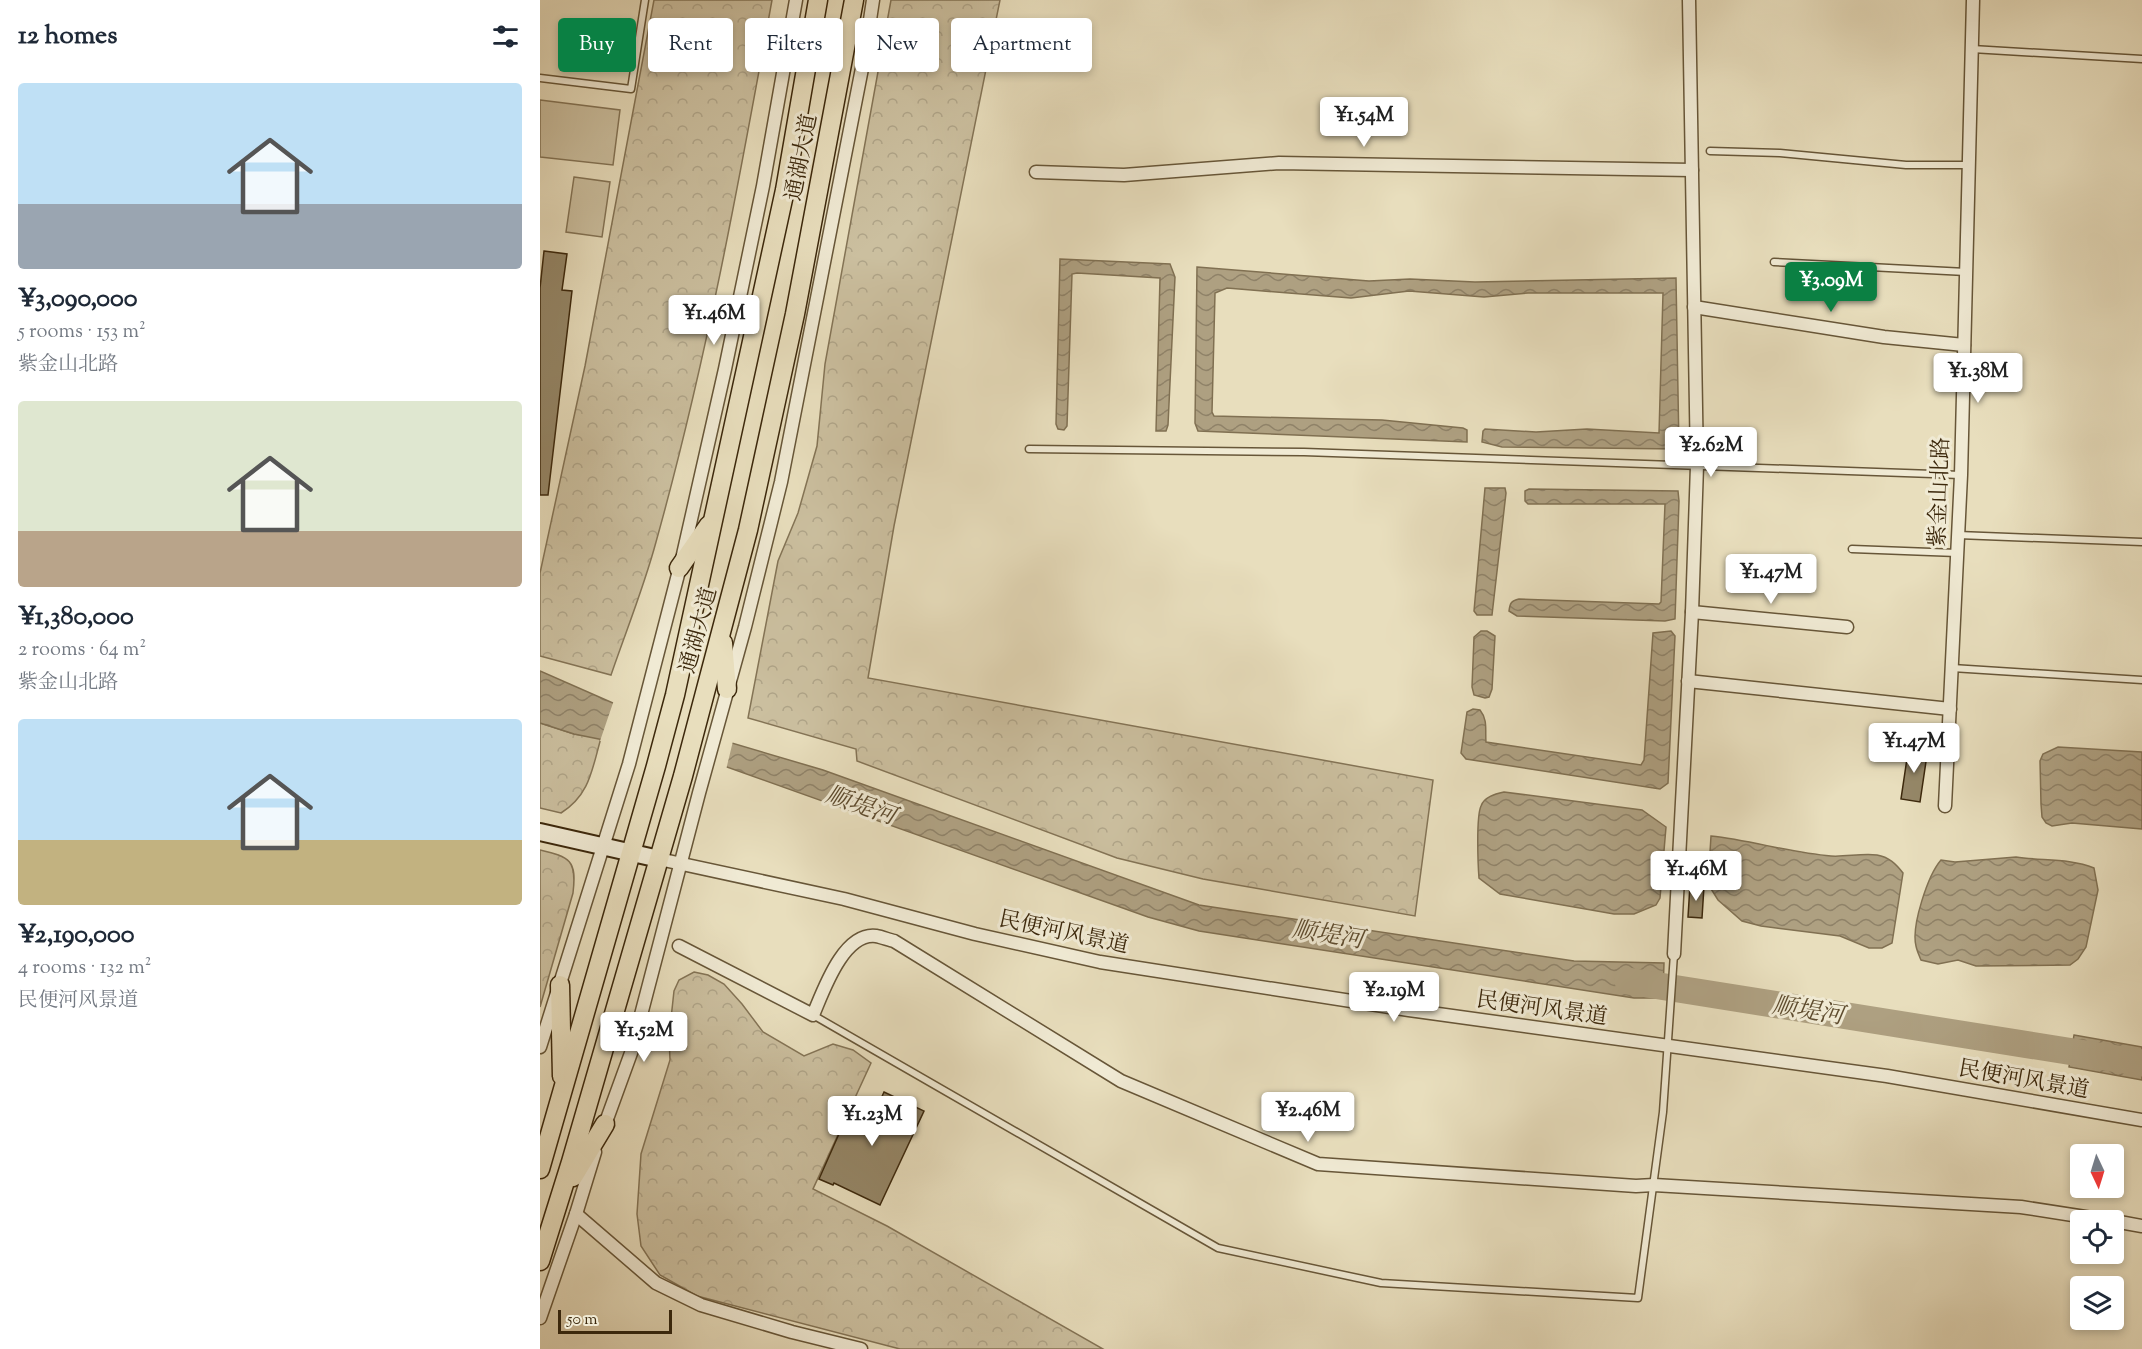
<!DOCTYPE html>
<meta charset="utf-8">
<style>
:root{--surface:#fff;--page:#f6f6f7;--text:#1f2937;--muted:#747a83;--accent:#0b8043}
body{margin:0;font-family:"Sorts Mill Goudy","Noto Serif SC",serif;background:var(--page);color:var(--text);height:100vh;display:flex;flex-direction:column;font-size:22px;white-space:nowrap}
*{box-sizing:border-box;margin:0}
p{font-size:20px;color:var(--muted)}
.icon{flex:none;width:33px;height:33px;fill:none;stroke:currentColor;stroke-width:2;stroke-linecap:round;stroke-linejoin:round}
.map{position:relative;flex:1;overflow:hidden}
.sheet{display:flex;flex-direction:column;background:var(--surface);width:540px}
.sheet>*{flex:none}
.top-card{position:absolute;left:18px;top:18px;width:570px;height:54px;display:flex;gap:12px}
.needle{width:39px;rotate:176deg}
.buttons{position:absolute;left:1530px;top:1144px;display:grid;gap:12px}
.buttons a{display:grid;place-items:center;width:54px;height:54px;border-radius:6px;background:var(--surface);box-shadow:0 3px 9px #0003;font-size:30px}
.scale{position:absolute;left:18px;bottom:15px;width:114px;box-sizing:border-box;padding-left:6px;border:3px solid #3c280c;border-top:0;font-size:16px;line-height:21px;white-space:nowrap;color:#3c280c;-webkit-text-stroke:4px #f0ead4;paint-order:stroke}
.price{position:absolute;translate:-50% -51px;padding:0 14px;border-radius:6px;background:#fff;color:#222;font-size:20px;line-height:39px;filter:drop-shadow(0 2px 3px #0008)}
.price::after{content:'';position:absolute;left:50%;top:36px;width:18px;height:14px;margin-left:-9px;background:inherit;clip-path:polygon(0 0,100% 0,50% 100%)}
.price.active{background:var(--accent);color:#fff}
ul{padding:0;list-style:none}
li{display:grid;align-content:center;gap:12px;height:318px;padding:0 18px}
li span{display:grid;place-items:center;height:186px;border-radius:6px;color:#555}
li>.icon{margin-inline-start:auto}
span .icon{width:108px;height:108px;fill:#fffc;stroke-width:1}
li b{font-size:26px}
h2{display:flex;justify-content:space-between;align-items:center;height:72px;padding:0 18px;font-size:26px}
.chip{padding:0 21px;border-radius:6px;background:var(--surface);box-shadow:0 3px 9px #0003;font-size:21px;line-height:54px}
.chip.active{background:var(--accent);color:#fff}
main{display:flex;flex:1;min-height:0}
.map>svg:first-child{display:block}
.grass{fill:#cbbf9f;stroke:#847456;stroke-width:1.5}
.forest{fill:url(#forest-crowns);stroke:#847456;stroke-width:1.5}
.water{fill:url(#water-waves);stroke:#807052;stroke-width:1.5}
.pier{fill:#e8debd}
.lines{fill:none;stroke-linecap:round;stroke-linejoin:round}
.river{stroke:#aea081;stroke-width:27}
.building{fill:#958768;stroke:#3c280c;stroke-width:1.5}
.lane-casing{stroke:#675638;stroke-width:9}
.street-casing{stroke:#675638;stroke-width:15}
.secondary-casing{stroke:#3c280c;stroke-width:20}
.primary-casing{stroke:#3c280c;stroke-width:21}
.lane{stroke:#f0ead4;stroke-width:6}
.street{stroke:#f0ead4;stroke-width:12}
.secondary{stroke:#f0ead4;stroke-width:16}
.primary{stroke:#e8debd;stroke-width:18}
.labels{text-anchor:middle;stroke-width:6;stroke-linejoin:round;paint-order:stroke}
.street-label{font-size:22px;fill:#3c280c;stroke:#f0ead4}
.water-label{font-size:24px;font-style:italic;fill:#5e4c2f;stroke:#f0ead4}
</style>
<main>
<section class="sheet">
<h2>12 homes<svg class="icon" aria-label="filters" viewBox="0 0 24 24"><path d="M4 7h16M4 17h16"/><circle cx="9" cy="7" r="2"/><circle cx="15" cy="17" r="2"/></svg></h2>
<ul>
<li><span style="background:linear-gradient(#bfe0f5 65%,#9aa5b1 0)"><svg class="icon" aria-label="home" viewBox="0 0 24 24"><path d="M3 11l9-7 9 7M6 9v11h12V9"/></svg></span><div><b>¥3,090,000</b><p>5 rooms · 153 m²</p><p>紫金山北路</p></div></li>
<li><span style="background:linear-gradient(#dfe7d0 70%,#b9a48a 0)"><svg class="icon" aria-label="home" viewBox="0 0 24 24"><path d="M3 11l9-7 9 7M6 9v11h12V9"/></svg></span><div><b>¥1,380,000</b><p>2 rooms · 64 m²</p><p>紫金山北路</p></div></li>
<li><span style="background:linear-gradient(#bfe0f5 65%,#c2b280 0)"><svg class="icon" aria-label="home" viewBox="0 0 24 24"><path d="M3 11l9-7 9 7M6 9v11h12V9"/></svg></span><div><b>¥2,190,000</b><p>4 rooms · 132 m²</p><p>民便河风景道</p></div></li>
</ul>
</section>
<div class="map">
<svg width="1602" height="1349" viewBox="0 0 1602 1349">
<defs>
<pattern id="forest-crowns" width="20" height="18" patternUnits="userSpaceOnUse" patternTransform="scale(1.5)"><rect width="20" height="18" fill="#cbbf9f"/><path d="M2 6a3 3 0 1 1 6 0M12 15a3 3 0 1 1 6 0" fill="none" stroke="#afa488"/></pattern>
<pattern id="water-waves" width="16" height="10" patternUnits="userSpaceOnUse" patternTransform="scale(1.5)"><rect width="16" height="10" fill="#aea081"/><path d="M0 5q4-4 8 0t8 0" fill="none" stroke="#8f8268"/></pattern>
</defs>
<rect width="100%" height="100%" fill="#e8debd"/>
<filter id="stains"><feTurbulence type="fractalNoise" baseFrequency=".00333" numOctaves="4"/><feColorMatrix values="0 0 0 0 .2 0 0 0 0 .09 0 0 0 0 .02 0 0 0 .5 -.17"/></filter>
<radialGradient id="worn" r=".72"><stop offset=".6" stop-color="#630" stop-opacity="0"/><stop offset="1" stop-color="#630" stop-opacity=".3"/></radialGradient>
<g class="grass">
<polygon points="0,100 80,110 73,165 0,157"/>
<polygon points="34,177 70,182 62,237 26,232"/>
</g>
<g class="forest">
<path d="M114,0H232C199,182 166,363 116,542C104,587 86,631 71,675L0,656V573L45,366Z"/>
<polygon points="351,0 460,0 354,526 328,678 893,780 875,916 663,879 577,858 317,761 316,749 208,718 238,561 258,513 277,446 285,364"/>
<path d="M0,723L34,734L61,738C52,769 50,795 21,813L0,808Z"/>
<path d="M0,850C30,857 37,860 33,893L0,1007Z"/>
<polygon points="154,972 168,975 184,984 202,1004 223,1032 264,1056 293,1044 313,1050 331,1063 273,1189 347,1226 563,1349 360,1349 157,1296 120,1275 101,1246 97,1214 101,1154 130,1060 129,1037 134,991 139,980"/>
</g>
<g class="water">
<polygon points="520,259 630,264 635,277 628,425 626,431 616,431 620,278 537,273 532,274 527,426 524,430 518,429 516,424"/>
<polygon points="657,267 829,281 870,279 935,282 1136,278 1139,449 962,447 942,442 943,431 945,429 996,432 1047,429 1119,433 1123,293 988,293 944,297 869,291 811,298 687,288 675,293 672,412 674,416 842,420 923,428 927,430 927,442 658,431 655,423"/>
<polygon points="945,488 965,488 966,493 952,615 937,615 934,611"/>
<path d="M989,489L1138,491L1139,501L1135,619L1125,621L977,616L969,611C970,603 971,601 979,599L1119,604L1121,602L1125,504H988L985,501V491Z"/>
<polygon points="941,631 947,631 955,636 952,689 949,697 945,698 934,695 932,687 934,637"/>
<path d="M1131,631L1135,636L1128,783L1120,789L926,759L921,753L927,712L933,709L940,710C948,720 945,730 946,742L1101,765L1104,760L1113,633Z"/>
<polygon points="0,671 107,718 283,770 659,905 1034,961 1124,963 1123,995 1116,998 1094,998 659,931 608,917 173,762 34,734 0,723"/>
<polygon points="1518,747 1602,752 1602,829 1532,823 1512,826 1506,823 1502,817 1501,804 1500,761 1503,754"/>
<path d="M964,792L1102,810L1126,827L1120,898L1116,905L1094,914H1074L960,894L939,878C938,865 936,817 941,806C944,797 955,794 964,792Z"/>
<path d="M1171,836C1211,840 1250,853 1291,856C1306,857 1322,853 1337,855C1349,857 1356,864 1363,873L1352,943L1342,948H1329L1300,936L1221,926L1202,921L1178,900L1168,884Z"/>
<path d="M1476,857C1502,861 1530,858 1554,868L1558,890L1546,947L1538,959L1530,965L1436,966L1418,960L1398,964L1381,960C1379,955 1377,951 1376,946C1371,926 1388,875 1401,860L1415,862Z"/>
<polygon points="1534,1035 1602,1047 1602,1080 1529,1067"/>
</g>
<polygon class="pier" points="74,700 108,715 193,741 186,770 172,765 60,741"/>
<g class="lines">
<polyline class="river" points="1088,981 1602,1063"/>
</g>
<g class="building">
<polygon points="117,31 135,34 131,58 113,55"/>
<polygon points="4,251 27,254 22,290 32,291 8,495 0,495 0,288"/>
<polygon points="1369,745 1388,748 1380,802 1361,799"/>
<polygon points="1150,885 1164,886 1162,918 1148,917"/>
<polygon points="344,1092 384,1111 340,1205 294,1183 293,1185 279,1179 314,1100 336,1110"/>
</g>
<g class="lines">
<g class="lane-casing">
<g id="lane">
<polyline points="1432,49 1602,59"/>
<polyline points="0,78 91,89 105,0"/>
<polyline points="1170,151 1240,153 1366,165 1428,165"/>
<polyline points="1234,262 1426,272"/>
<polyline points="489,449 764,452 1421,475"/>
<polyline points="1418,535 1602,542"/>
<polyline points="1312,549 1417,553"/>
<polyline points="1412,668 1602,680"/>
<polyline points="273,1015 678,1248 841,1283 1098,1298 1123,1112 1134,954"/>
</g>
</g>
<g class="street-casing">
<g id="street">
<polyline points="496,172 584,175 739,163 1152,170"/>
<polyline points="1154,307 1344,337 1424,345"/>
<polyline points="1152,612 1307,627"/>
<polyline points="1148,681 1410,709"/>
<polyline points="1405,806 1421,475 1433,0"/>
<polyline points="119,859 304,899 435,934 560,962 869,1010 1347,1076 1602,1120"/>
<path d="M139,946L273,1015C283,992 303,932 336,936C342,937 349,940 354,941L581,1081L778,1164L1096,1186L1114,1185L1481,1207L1571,1221"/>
<polyline points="1134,954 1152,612 1157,466 1149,0"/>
<polyline points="0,1047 89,764 142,559 185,369 223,186 256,0"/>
<polyline points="63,1130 91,1053 159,793 205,627 241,482 325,53 333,0"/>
<polyline points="36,1214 116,1283 161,1305 252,1332 321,1349"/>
<polyline points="1574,1221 1602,1226"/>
<polyline points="0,1318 36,1214 55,1152"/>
</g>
</g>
<g class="secondary-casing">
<polyline id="secondary" points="0,832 119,859"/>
</g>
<g class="primary-casing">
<g id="primary">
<polyline points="139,568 169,525"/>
<polyline points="183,643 187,689"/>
<polyline points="20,985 22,1076"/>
<polyline points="0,1169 116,766 135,695 245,190 278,0"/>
<polyline points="33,1177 65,1124"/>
<polyline points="0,1261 31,1162 143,776 208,530 255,314 314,0"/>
</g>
</g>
<use href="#lane" class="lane"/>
<use href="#street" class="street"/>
<use href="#secondary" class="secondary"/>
<use href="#primary" class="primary"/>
</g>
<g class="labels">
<g class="street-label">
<text transform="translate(260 157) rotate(-79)" y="8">通湖大道</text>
<text transform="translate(1398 492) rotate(-88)" y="8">紫金山北路</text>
<text transform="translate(157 630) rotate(-75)" y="8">通湖大道</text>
<text transform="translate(524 931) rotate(12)" y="8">民便河风景道</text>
<text transform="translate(1002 1007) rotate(8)" y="8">民便河风景道</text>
<text transform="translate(1484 1078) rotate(10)" y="8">民便河风景道</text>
</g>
<g class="water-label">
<text transform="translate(321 805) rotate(19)" y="8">顺堤河</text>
<text transform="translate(788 934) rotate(9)" y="8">顺堤河</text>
<text transform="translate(1268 1010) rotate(9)" y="8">顺堤河</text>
</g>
</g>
<rect width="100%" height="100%" filter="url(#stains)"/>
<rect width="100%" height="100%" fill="url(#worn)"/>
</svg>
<div class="buttons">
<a><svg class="needle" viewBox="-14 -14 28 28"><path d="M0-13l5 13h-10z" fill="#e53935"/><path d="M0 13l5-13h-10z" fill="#747a83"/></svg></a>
<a><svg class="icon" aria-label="locate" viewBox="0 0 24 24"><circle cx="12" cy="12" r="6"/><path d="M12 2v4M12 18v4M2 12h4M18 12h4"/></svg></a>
<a><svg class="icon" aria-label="layers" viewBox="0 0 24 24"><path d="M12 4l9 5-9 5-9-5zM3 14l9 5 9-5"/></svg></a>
</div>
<div class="scale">50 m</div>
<b class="price" style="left:824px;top:148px">¥1.54M</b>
<b class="price active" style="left:1291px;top:313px">¥3.09M</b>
<b class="price" style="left:174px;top:346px">¥1.46M</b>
<b class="price" style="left:1438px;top:404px">¥1.38M</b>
<b class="price" style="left:1171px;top:478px">¥2.62M</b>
<b class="price" style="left:1231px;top:605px">¥1.47M</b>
<b class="price" style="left:1374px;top:774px">¥1.47M</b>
<b class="price" style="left:1156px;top:902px">¥1.46M</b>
<b class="price" style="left:854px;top:1023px">¥2.19M</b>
<b class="price" style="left:104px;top:1063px">¥1.52M</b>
<b class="price" style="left:768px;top:1143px">¥2.46M</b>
<b class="price" style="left:332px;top:1147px">¥1.23M</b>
<div class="top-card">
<a class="chip active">Buy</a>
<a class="chip">Rent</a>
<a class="chip">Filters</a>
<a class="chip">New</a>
<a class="chip">Apartment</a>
</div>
</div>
</main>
